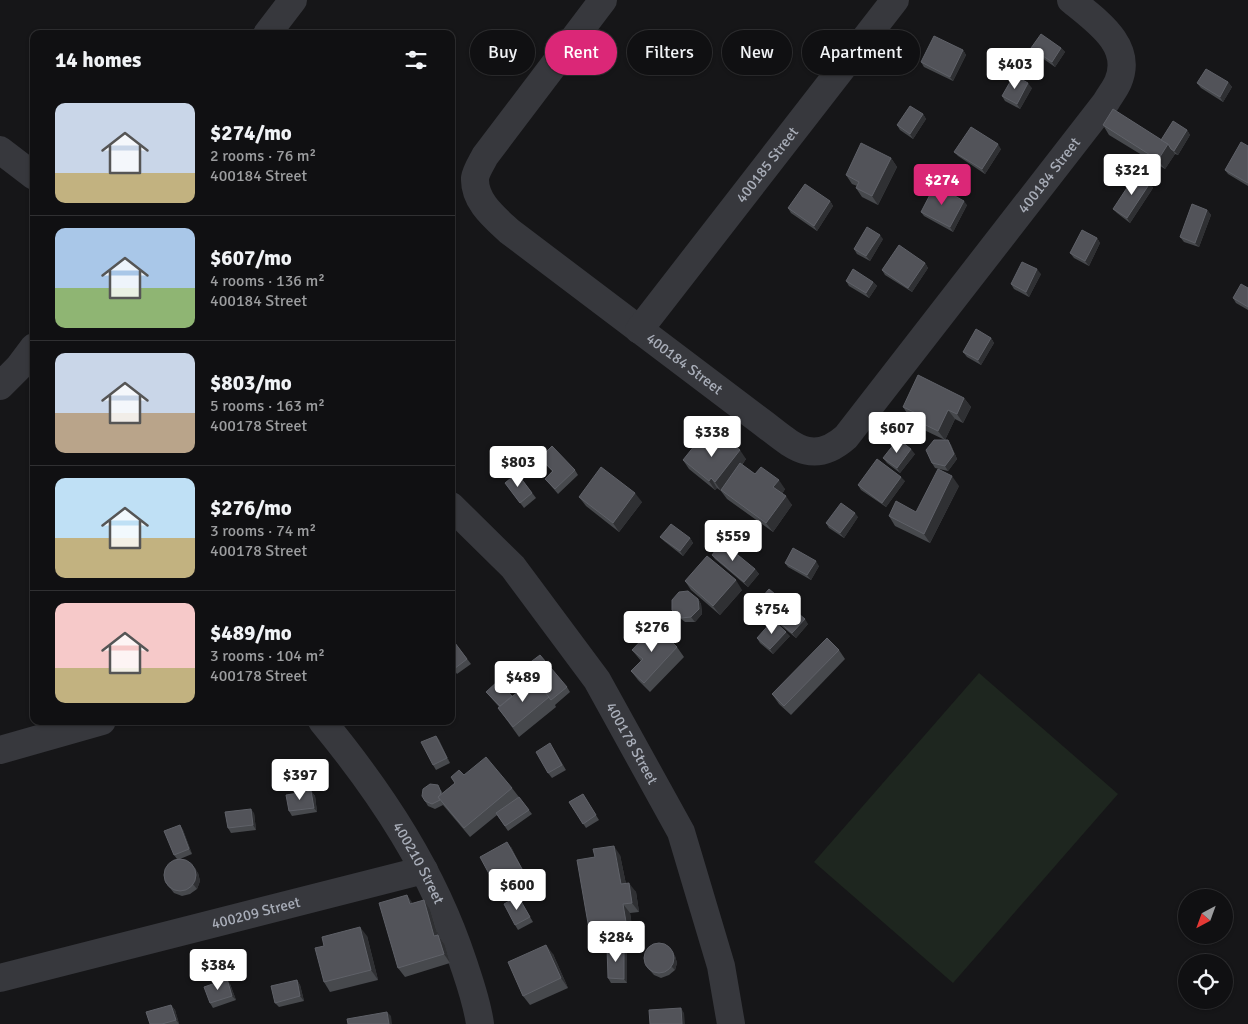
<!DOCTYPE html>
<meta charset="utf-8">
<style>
:root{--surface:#101012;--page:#1e1e20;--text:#f1f3f6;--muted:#9c9d9f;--line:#303032;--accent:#db2777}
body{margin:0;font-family:Signika,sans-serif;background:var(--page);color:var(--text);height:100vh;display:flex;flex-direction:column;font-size:19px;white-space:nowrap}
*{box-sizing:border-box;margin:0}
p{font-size:16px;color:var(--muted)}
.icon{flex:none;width:28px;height:28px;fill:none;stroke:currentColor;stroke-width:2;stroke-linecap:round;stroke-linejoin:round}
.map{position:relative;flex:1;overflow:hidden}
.details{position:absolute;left:30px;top:30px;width:425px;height:695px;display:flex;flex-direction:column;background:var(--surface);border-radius:10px;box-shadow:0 1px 4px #0004,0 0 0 1px var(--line)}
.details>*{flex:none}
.top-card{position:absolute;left:470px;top:30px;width:475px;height:45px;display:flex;gap:10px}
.needle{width:32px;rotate:221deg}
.fabs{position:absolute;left:1178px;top:889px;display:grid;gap:10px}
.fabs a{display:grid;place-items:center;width:55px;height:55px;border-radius:50%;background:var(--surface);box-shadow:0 1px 4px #0004,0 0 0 1px var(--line);font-size:25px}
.price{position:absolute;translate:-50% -42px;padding:0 11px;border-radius:5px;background:#fff;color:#222;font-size:16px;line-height:32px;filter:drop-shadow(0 1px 2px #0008)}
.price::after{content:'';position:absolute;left:50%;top:30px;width:15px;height:11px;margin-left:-8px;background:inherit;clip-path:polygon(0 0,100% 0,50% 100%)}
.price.current{background:var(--accent);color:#fff}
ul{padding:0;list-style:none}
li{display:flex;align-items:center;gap:15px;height:125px;padding:0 25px}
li+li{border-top:1px solid var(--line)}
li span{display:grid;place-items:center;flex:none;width:140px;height:100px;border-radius:10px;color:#555}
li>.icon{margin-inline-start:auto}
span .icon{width:60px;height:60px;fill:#fffc;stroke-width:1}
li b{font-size:21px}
h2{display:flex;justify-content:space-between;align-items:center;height:60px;padding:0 25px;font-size:21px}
.tag{padding:0 18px;border-radius:22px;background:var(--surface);box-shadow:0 1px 4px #0004,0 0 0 1px var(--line);font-size:18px;line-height:45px}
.tag.current{background:var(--accent);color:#fff}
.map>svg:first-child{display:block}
.green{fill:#1e261f}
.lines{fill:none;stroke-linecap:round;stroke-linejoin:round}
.minor{stroke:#37383d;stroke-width:28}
.tertiary{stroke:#37383d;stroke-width:28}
.wall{fill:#47494d}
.shaded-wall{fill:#2f3033}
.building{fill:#525359;stroke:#5f6168}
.labels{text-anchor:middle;stroke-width:5;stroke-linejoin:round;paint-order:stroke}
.street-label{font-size:15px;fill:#a8adb8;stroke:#111113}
</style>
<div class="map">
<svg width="1248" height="1024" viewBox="0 0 1248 1024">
<rect width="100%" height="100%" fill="#161618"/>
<polygon class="green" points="979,673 1118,794 953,983 814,862"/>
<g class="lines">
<g class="minor">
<path id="s1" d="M603,0L485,156C482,162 476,171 475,178C474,201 494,217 509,231L763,423C792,445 812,467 846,437L1106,102C1110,95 1115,89 1118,82C1134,45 1095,20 1071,0"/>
<polyline points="267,34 293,0"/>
<path id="s2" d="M639,330L895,0"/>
<polyline points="0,386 19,367 34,347"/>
<path id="s3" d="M322,721C382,794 433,871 463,962C470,983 477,1002 480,1024"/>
<polyline points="0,750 102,721"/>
<path id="s4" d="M0,978L424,870"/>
</g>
<g class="tertiary">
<polyline points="0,150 34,176"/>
<path id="s5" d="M451,506L513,567L597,680L681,832L721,966L731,1024"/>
</g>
</g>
<g class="wall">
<polygon points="1031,48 1061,48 1065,52 1055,67 1035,53"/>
<polygon points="963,50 966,55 953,81 924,67 921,62"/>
<polygon points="1228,82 1232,87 1223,102 1201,88 1197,83"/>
<polygon points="1032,88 1020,109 1005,101 1002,96"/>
<polygon points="923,114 926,119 913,139 900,130 897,125"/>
<polygon points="1103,125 1161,140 1187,130 1190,135 1178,155 1175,154 1165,169 1109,135"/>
<polygon points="1248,146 1248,186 1228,174 1225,170"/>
<polygon points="1001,149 985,174 958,156 954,152"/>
<polygon points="891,158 897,167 878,205 862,197 856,188 857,186 852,184 846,175"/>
<polygon points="1150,183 1153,188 1130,223 1117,213 1113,209"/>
<polygon points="830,201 833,206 817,231 791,213 788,208"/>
<polygon points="967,205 953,232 924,216 921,212"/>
<polygon points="1207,210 1211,215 1199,247 1184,242 1180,237"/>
<polygon points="1097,238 1100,243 1089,266 1074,258 1070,253"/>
<polygon points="883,239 870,261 857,254 854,249"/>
<polygon points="925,263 928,268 912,292 885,275 882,270"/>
<polygon points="1041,274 1029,297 1014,289 1011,284"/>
<polygon points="846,281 873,282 877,286 869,298 849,286"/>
<polygon points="1248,288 1248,310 1236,303 1233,298"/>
<polygon points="991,338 994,343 981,365 967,357 963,352"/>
<polygon points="964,398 971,407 963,423 955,419 945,440 948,440 951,445 957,459 948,471 935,468 932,463 945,440 922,429 915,420 916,419 909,416 903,407"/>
<polygon points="720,444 746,459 742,465 755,474 785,489 782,494 792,505 773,532 727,499 721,491 717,488 715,490 689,469 683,460 698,448"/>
<polygon points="915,454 900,473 887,463 883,458"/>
<polygon points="540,458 575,470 578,475 558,494 545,479 552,471 543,462"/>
<polygon points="517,473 536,498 524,508 505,483"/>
<polygon points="905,481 886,507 861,490 858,485"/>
<polygon points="959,486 930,543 895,526 889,516 916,512"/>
<polygon points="579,497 642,502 619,532 586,506"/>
<polygon points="858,517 844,538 829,528 826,523"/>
<polygon points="660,537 690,538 693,543 683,556 664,541"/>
<polygon points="712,555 755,569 759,574 748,587 715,559"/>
<polygon points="785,563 819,566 811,580 788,567"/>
<polygon points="685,581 742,590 720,615 691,590"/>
<polygon points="698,599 701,604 702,614 695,622 685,622 675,614 672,610"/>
<polygon points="757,603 808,624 796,638 760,608"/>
<polygon points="790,636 773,654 760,643 757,638"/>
<polygon points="452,639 471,664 457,674 451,666"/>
<polygon points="677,647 684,657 650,692 638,680 631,671 641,661 632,650"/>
<polygon points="839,650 845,659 791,715 779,704 772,694"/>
<polygon points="524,667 567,687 570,692 555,705 556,707 519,737 498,708 499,707 486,692 512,696 533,679"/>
<polygon points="389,721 398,721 393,726"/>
<polygon points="436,736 439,740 450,763 436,770 433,765"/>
<polygon points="553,748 566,770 552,778 548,773"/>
<polygon points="464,775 512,788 532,814 508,831 497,815 470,837 443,805 435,809 428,806 425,801 441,790 442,793 455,783 451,777"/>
<polygon points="311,791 315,796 317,812 292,816 289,811"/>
<polygon points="583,794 599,820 586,828 569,802"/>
<polygon points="254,813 256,830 231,833 228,828"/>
<polygon points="180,825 183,830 192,854 180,859 198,873 200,881 197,889 190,894 182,896 174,893 165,882 177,859 174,855"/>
<polygon points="511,847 525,874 498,888 494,883"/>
<polygon points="620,855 626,884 636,892 639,912 630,913 633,932 596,938 589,929"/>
<polygon points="518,896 533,922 518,930 515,925"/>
<polygon points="424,900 430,909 438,935 445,945 450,963 405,977 398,968 413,903"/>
<polygon points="367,936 378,980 330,992 324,982 324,946"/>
<polygon points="624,947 627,952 627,983 611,983 608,978"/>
<polygon points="672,951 675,956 677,963 675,970 669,975 661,978 654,975 645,965"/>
<polygon points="553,954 568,988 530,1005 523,996"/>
<polygon points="297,980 300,985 304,1001 279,1007 275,1003"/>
<polygon points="230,984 236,1000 213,1008 210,1003"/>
<polygon points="171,1005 175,1010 179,1024 150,1024"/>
</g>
<g class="shaded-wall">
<polygon points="1061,48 1065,52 1055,67 1052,62"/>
<polygon points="963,50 966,55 953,81 950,77"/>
<polygon points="1228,82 1232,87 1223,102 1220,97"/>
<polygon points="1028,83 1032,88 1020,109 1017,104"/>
<polygon points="923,114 926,119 913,139 910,134"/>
<polygon points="1187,130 1190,135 1178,155 1174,151"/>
<polygon points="998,144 1001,149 985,174 982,169"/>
<polygon points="1168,144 1175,154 1165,169 1158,160"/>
<polygon points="891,158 897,167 878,205 872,196"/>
<polygon points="1150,183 1153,188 1130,223 1127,218"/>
<polygon points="830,201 833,206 817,231 814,226"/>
<polygon points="964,201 967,205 953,232 950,227"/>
<polygon points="1207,210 1211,215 1199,247 1195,243"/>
<polygon points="880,235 883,239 870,261 866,256"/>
<polygon points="1097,238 1100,243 1089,266 1085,261"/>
<polygon points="925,263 928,268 912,292 908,288"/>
<polygon points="1037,269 1041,274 1029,297 1026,292"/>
<polygon points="873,282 877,286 869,298 866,293"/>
<polygon points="991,338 994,343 981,365 978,360"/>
<polygon points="964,398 971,407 963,423 957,414"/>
<polygon points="948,410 955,419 945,440 938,431"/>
<polygon points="948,440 951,445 957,459 948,471 945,466"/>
<polygon points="911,449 915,454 900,473 897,468"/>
<polygon points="740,450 746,459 721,491 715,482"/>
<polygon points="952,476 959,486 930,543 924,534"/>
<polygon points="901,477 905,481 886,507 882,503"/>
<polygon points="711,478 717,488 715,490 709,481"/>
<polygon points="779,480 785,489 780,497 773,487"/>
<polygon points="635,493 642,502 619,532 613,523"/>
<polygon points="786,496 792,505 773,532 766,523"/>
<polygon points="855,513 858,517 844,538 840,533"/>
<polygon points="690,538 693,543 683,556 680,551"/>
<polygon points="816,561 819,566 811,580 807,575"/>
<polygon points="755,569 759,574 748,587 744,582"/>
<polygon points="736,580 742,590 720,615 713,606"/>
<polygon points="698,599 701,604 702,614 695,622 691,617"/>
<polygon points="805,619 808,624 796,638 792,633"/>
<polygon points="786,632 790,636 773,654 770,649"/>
<polygon points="436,736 439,740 450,763 447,758"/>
<polygon points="311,791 315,796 317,812 314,808"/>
<polygon points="251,809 254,813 256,830 253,825"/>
<polygon points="180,825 183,830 192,854 189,849"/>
<polygon points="507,842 511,847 525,874 522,869"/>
<polygon points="614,846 620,855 628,894 621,884"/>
<polygon points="195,868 198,873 200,881 197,889 193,884"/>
<polygon points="629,883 636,892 639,912 632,903"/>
<polygon points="407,895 414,905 410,904"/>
<polygon points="424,900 430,909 441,946 434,936"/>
<polygon points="623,904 630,913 633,932 626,922"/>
<polygon points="360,927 367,936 378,980 371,970"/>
<polygon points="438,935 445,945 450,963 444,954"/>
<polygon points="546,945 553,954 568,988 561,978"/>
<polygon points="624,947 627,952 627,983 624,979"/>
<polygon points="672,951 675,956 677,963 675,970 671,966"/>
<polygon points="227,979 230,984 236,1000 232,996"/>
<polygon points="297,980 300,985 304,1001 300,996"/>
<polygon points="171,1005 175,1010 179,1024 176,1020"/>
<polygon points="681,1008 684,1013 685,1024 682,1024"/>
<polygon points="387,1012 391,1016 392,1024 389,1024"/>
</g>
<g class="building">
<polygon points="1041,34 1061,48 1052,62 1031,48"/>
<polygon points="934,36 963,50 950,77 921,62"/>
<polygon points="1206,69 1228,82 1220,97 1197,83"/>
<polygon points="1014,75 1028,83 1017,104 1002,96"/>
<polygon points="910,106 923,114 910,134 897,125"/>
<polygon points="1113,109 1168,144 1158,160 1103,125"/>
<polygon points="1173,121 1187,130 1174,151 1171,149 1168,144 1161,140"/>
<polygon points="971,127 998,144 982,169 954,152"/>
<polygon points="1241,142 1248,146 1248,183 1225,170"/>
<polygon points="861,143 891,158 872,196 856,188 859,182 846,175"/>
<polygon points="1136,174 1150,183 1127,218 1113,209"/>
<polygon points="805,184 830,201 814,226 788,208"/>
<polygon points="935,185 964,201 950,227 921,212"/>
<polygon points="1192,204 1207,210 1195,243 1180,237"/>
<polygon points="867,227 880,235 866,256 854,249"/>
<polygon points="1082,230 1097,238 1085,261 1070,253"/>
<polygon points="899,245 925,263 908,288 882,270"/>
<polygon points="1022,262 1037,269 1026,292 1011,284"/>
<polygon points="853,269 873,282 866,293 846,281"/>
<polygon points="1241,284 1248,288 1248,307 1233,298"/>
<polygon points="976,329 991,338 978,360 963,352"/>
<polygon points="918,375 964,398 957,414 948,410 938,431 915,420 918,414 903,407"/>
<polygon points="708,435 720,444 725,438 740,450 715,482 711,478 709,481 683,460 695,445 698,448"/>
<polygon points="898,439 911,449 897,468 883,458"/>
<polygon points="934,440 948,440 954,454 945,466 932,463 926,450"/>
<polygon points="552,446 575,470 555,489 545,479 553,471 540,458"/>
<polygon points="877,459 901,477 882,503 858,485"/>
<polygon points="740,463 755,474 761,467 779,480 773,487 786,496 766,523 721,490"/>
<polygon points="601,467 635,493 613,523 579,497"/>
<polygon points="938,469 952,476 924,534 889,516 896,501 916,512"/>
<polygon points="517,473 532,493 520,503 505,483"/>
<polygon points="841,503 855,513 840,533 826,523"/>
<polygon points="671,524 690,538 680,551 660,537"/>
<polygon points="722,542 755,569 744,582 712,555"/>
<polygon points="793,548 816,561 807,575 785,563"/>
<polygon points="707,556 736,580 713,606 685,581"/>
<polygon points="769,589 805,619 792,633 757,603"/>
<polygon points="688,591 698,599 699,609 691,617 681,618 672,610 672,600 679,592"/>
<polygon points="773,620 786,632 770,649 757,638"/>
<polygon points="655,626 677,647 644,683 631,671 643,659 632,650"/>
<polygon points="827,638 839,650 784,706 772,694"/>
<polygon points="451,639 452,639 467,659 454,669 451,665"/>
<polygon points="540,655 567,687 551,700 524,667"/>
<polygon points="534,679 549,697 513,727 498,708"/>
<polygon points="498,681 512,696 500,706 486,692"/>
<polygon points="436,736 447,758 433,765 421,742"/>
<polygon points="550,743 562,765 548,773 536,752"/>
<polygon points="486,757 512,788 464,828 438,797 455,783 451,777 459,770 464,775"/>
<polygon points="430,784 438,785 441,792 440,795 438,797 440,800 432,804 425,801 422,796 423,789"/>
<polygon points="311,791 314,808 289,811 286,795"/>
<polygon points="583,794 596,815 583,824 569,802"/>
<polygon points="519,797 529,810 505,826 496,813"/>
<polygon points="251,809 253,825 228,828 225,812"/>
<polygon points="180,825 189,849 174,855 164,831"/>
<polygon points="507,842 522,869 494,883 480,857"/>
<polygon points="614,846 621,884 629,883 632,903 623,904 626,922 589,929 577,860 595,857 593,849"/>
<circle cx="180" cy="875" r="16"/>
<polygon points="407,895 410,904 424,900 434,936 438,935 444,954 398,968 379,903"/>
<polygon points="518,896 530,917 515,925 504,904"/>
<polygon points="360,927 371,970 324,982 315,948 324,946 322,937"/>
<circle cx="659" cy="958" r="15"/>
<polygon points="546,945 561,978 523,996 508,962"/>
<polygon points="607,947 624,947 624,979 608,978"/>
<polygon points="227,979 232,996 210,1003 204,987"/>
<polygon points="297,980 300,996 275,1003 271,986"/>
<polygon points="171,1005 176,1020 162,1024 150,1024 146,1012"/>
<polygon points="681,1008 682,1024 650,1024 649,1010"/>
<polygon points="387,1012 389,1024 348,1024 347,1019"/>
</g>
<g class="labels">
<g class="street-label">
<text dy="5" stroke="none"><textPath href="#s2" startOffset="209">400185 Street</textPath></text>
<text dy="5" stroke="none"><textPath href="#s1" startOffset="1030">400184 Street</textPath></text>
<text dy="5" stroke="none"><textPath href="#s1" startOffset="505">400184 Street</textPath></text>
<text dy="5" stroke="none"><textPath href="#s5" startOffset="300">400178 Street</textPath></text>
<text dy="5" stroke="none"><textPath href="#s3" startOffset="172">400210 Street</textPath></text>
<text dy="5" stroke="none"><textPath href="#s4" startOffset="264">400209 Street</textPath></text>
</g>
</g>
</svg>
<div class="fabs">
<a><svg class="needle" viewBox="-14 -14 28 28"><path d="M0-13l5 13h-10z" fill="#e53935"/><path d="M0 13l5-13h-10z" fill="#9c9d9f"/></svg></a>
<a><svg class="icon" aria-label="locate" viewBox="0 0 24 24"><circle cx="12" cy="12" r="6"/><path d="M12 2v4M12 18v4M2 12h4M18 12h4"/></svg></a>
</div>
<b class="price" style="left:1015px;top:90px">$403</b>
<b class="price" style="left:1132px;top:196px">$321</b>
<b class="price current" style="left:942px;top:206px">$274</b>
<b class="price" style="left:897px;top:454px">$607</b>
<b class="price" style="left:712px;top:458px">$338</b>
<b class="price" style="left:518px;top:488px">$803</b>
<b class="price" style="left:733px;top:562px">$559</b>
<b class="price" style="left:772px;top:635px">$754</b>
<b class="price" style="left:652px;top:653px">$276</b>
<b class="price" style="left:523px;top:703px">$489</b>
<b class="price" style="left:300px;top:801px">$397</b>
<b class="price" style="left:517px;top:911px">$600</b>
<b class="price" style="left:616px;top:963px">$284</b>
<b class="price" style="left:218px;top:991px">$384</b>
<div class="top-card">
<a class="tag">Buy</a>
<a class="tag current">Rent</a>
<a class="tag">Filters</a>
<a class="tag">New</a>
<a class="tag">Apartment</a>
</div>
<section class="details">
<h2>14 homes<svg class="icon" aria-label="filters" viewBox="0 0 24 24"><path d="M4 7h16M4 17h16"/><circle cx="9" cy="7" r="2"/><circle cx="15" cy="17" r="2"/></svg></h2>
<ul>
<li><span style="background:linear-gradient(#c9d6e8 70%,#c2b280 0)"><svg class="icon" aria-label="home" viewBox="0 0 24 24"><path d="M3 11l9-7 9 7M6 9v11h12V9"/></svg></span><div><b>$274/mo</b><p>2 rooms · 76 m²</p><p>400184 Street</p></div></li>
<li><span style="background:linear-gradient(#a9c7e8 60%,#8fb573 0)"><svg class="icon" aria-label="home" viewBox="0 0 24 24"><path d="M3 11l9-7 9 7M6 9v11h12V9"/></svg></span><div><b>$607/mo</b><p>4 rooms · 136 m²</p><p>400184 Street</p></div></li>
<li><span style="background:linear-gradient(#c9d6e8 60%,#b9a48a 0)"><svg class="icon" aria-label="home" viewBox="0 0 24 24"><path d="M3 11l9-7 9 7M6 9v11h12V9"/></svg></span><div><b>$803/mo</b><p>5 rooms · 163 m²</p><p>400178 Street</p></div></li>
<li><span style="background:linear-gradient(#bfe0f5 60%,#c2b280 0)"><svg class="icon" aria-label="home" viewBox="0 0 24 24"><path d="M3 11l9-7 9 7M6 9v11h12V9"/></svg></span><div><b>$276/mo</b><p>3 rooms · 74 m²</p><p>400178 Street</p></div></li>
<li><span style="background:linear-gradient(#f6c9c9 65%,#c2b280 0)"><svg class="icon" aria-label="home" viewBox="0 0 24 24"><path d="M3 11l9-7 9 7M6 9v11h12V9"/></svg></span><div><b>$489/mo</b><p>3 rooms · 104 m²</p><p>400178 Street</p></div></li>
</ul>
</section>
</div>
